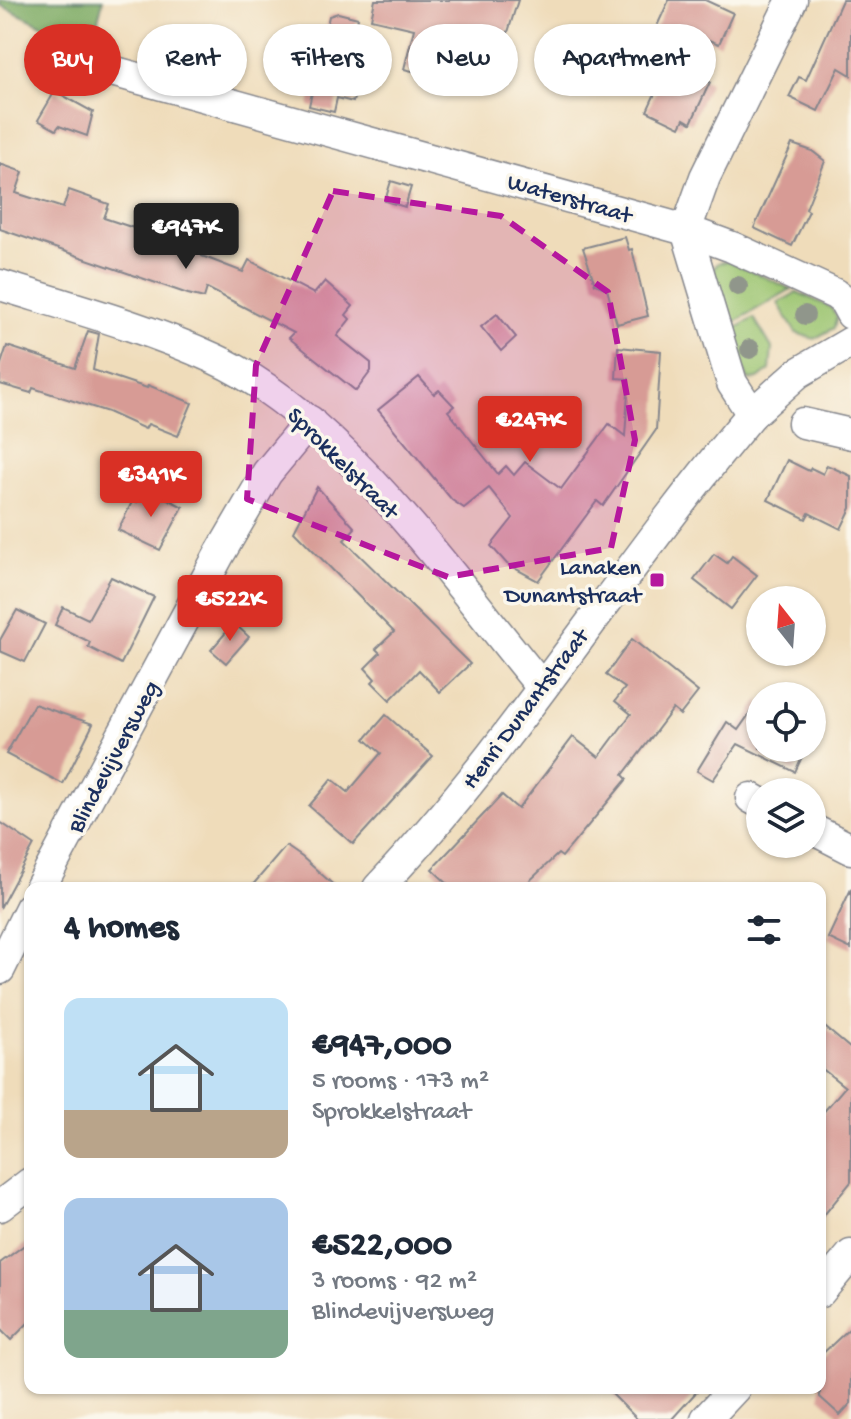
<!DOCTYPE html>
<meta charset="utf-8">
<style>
:root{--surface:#fff;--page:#f2f2f3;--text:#1f2937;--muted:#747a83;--accent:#d93025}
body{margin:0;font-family:"Gochi Hand",sans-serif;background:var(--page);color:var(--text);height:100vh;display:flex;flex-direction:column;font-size:30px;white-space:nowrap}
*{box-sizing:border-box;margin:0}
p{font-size:26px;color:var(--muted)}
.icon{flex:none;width:44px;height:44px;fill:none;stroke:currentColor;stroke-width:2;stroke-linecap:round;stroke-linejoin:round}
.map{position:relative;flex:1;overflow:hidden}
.side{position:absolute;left:24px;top:882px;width:802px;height:512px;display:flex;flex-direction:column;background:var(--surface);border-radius:16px;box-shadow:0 2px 6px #0004}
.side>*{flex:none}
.guide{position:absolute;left:24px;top:24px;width:804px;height:72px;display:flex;gap:16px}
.needle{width:52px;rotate:343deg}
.controls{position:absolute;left:746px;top:586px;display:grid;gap:16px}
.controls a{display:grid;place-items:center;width:80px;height:80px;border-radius:50%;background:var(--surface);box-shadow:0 2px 6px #0004;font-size:40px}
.price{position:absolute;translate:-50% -68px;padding:0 18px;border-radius:8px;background:var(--accent);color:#fff;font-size:26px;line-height:52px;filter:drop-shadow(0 2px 4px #0008)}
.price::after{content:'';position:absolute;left:50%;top:48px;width:24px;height:18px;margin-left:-12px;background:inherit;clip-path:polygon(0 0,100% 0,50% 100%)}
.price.active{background:#222;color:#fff}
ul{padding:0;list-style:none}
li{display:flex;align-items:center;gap:24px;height:200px;padding:0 40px}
li span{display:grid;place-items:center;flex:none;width:224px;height:160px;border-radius:16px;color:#555}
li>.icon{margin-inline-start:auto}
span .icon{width:96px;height:96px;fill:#fffc;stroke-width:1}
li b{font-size:34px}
h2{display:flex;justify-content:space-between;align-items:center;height:96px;padding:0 40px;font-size:34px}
.tag{padding:0 28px;border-radius:36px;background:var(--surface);box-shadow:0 2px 6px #0004;font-size:28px;line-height:72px}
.tag.active{background:var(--accent);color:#fff}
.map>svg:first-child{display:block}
.green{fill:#9cc571;stroke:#5c7a68;stroke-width:2}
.forest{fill:#7daa63;stroke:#4c6c60;stroke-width:2}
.building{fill:#d79b95}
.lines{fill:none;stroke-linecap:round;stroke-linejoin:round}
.minor-casing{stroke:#85868c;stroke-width:33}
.minor{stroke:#fff;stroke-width:30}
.tree{fill:#90968b}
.marked{fill:#b5179e;fill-opacity:0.2;stroke:#b5179e;stroke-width:6;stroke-dasharray:16 10;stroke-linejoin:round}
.poi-dot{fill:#b5179e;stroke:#fbf7ec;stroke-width:3}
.labels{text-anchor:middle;stroke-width:7;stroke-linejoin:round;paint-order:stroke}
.street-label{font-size:24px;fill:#1b2f5e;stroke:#fbf7ec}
.poi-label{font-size:24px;fill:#1b2f5e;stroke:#fbf7ec;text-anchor:end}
</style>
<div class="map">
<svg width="851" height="1419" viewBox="0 0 851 1419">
<rect width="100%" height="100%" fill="#fbf7ec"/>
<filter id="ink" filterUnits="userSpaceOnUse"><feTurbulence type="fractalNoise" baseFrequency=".0125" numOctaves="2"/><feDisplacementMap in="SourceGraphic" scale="16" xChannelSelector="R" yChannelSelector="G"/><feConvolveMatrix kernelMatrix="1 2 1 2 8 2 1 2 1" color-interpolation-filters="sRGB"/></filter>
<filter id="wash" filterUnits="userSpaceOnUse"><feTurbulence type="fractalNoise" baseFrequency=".006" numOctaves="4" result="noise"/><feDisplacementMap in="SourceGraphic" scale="32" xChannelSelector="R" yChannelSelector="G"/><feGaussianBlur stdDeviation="1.8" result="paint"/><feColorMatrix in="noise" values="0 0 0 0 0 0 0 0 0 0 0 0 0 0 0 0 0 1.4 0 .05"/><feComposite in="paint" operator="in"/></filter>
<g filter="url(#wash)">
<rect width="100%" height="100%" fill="#efdcba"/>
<g class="green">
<polygon points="729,261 791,289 728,326 713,269 718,263"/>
<polygon points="797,292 830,307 837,317 834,328 814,339 796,333 778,303"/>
<polygon points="754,318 772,348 770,370 758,379 748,380 730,332"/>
</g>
<polygon class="forest" points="0,0 103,0 91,48 0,5"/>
<g id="blocks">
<g class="building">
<polygon points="375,0 518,0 490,90 404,69 414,29 371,19"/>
<polygon points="669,0 705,0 733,13 719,44 709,40 693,75 710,82 691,123 684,119 680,127 647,111 669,63 644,54"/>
<polygon points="842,0 851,0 851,75 839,68 818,111 789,97 799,77 806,80"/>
<polygon points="338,13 358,18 343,75 359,79 353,102 337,98 334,112 309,106 329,16"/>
<polygon points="55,91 93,112 87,136 59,126 56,130 38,120"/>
<polygon points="792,144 812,151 825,161 806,209 809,211 792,246 754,228"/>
<polygon points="0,164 23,172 16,193 63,208 69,190 109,204 104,218 203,251 202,256 243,272 249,260 314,294 325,281 353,306 346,315 350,319 337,336 371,363 371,371 356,391 289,338 294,333 207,288 204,298 188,294 0,229"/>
<polygon points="391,181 411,187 405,207 385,201"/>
<polygon points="625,237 629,250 632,249 648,316 617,324 607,289 595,284 583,248"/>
<polygon points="497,314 516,337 501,351 481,327"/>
<polygon points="88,331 99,334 93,370 147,388 148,385 192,403 178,436 148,424 145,429 108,412 33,388 31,393 0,384 0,367 7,346 75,368"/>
<polygon points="618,347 661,351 656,430 603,506 597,501 538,581 507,564 491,546 513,518 489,488 464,508 452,500 378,410 419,377 434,394 439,390 454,406 448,411 498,474 506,466 514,475 525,462 561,489 609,424 625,436 629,379 616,378"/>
<polygon points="787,460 809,471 811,468 823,474 827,465 851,476 851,508 841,529 809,513 806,519 768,500"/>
<polygon points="145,487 183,507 160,550 118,530 133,500 137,502"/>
<polygon points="317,487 355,528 344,540 470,664 440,692 419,670 390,700 372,682 375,679 365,668 380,653 376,649 394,632 294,531"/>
<polygon points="714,554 727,563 732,556 757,575 731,609 694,580"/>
<polygon points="111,577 154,597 121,664 88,647 90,642 55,625 63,607 88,619"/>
<polygon points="17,610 45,624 25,662 0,651 0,640"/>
<polygon points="234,623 249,637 226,663 211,650"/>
<polygon points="632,639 698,692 680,715 673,709 623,775 627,779 562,857 558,854 522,888 452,888 432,869 502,795 518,809 573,737 599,757 631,714 615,701 625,688 606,675"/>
<polygon points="760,699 760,748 806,748 795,772 738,744 713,780 697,771 727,722 738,730"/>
<polygon points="34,704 93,724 63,784 6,754"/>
<polygon points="386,715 433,756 353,844 309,806 332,779 348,792 381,753 365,739"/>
<polygon points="0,822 34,845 0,908"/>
<polygon points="286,846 302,857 337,888 250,888"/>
<polygon points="851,889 851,949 828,938"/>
<polygon points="820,1023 851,1049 851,1182 820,1220 820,1116 845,1087 820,1067"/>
<polygon points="30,1241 30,1321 11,1340 0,1329 0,1263"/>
<polygon points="851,1327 851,1403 840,1415 820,1397 820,1356"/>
<polygon points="606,1388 700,1388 672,1419 637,1419"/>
</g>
</g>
</g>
<g filter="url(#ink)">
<use href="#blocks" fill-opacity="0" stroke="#85868c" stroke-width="2"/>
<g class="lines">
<g class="minor-casing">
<g id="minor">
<polyline points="112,71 686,230 732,247 835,294 844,301 851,314"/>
<polyline points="686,230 705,177 792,0"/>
<polyline points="686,230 732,383 752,414"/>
<path d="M0,285C68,306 148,328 213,358C341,416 452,579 541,686"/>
<polyline points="803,423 851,434"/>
<polyline points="751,798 760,803"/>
<polyline points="812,829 851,849"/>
<polyline points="40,888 219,555 267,473 310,421"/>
<path d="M378,888C516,742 622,567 752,414L798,373L851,342"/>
<polyline points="0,969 30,908"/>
<polyline points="0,1206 30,1183"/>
<polyline points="820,1292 851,1255"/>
<polyline points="706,1419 735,1388"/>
</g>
</g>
<use href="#minor" class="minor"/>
</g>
<g class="tree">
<circle cx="738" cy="286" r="10"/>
<circle cx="805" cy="315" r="10"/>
<circle cx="750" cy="349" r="10"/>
</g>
</g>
<path class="marked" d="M333,191L501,216L608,292L635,440L611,548L448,577L247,499L256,365Z"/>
<rect class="poi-dot" x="649" y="572" width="16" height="16" rx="4"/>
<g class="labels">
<g class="street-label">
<text transform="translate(570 197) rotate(16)" y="8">Waterstraat</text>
<text transform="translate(344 462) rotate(45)" y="8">Sprokkelstraat</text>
<text transform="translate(524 708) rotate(-53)" y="8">Henri Dunantstraat</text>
<text transform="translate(112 756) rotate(-62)" y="8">Blindevijversweg</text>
</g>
<g class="poi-label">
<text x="641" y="574">Lanaken<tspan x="641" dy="28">Dunantstraat</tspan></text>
</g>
</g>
</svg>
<div class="controls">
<a><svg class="needle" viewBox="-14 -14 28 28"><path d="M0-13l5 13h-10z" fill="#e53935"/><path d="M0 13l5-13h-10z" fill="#747a83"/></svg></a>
<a><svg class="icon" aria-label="locate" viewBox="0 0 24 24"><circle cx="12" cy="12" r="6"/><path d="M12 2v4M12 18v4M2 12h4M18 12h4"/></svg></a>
<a><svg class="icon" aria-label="layers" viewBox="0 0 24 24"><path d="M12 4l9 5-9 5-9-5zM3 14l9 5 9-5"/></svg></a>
</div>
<b class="price active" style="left:186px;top:271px">€947K</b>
<b class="price" style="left:530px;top:464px">€247K</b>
<b class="price" style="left:151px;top:519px">€341K</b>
<b class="price" style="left:230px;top:643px">€522K</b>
<div class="guide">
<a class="tag active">Buy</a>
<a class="tag">Rent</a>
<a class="tag">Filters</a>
<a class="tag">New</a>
<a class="tag">Apartment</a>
</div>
<section class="side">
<h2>4 homes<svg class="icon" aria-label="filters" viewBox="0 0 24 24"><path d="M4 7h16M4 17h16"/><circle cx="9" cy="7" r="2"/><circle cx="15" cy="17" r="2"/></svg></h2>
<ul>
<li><span style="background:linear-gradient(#bfe0f5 70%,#b9a48a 0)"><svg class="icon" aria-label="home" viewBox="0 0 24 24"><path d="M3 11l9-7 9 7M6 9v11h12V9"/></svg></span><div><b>€947,000</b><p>5 rooms · 173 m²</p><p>Sprokkelstraat</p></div></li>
<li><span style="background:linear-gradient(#a9c7e8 70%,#7fa58c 0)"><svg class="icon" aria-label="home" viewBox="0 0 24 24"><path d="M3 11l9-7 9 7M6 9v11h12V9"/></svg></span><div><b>€522,000</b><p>3 rooms · 92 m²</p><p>Blindevijversweg</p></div></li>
</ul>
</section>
</div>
